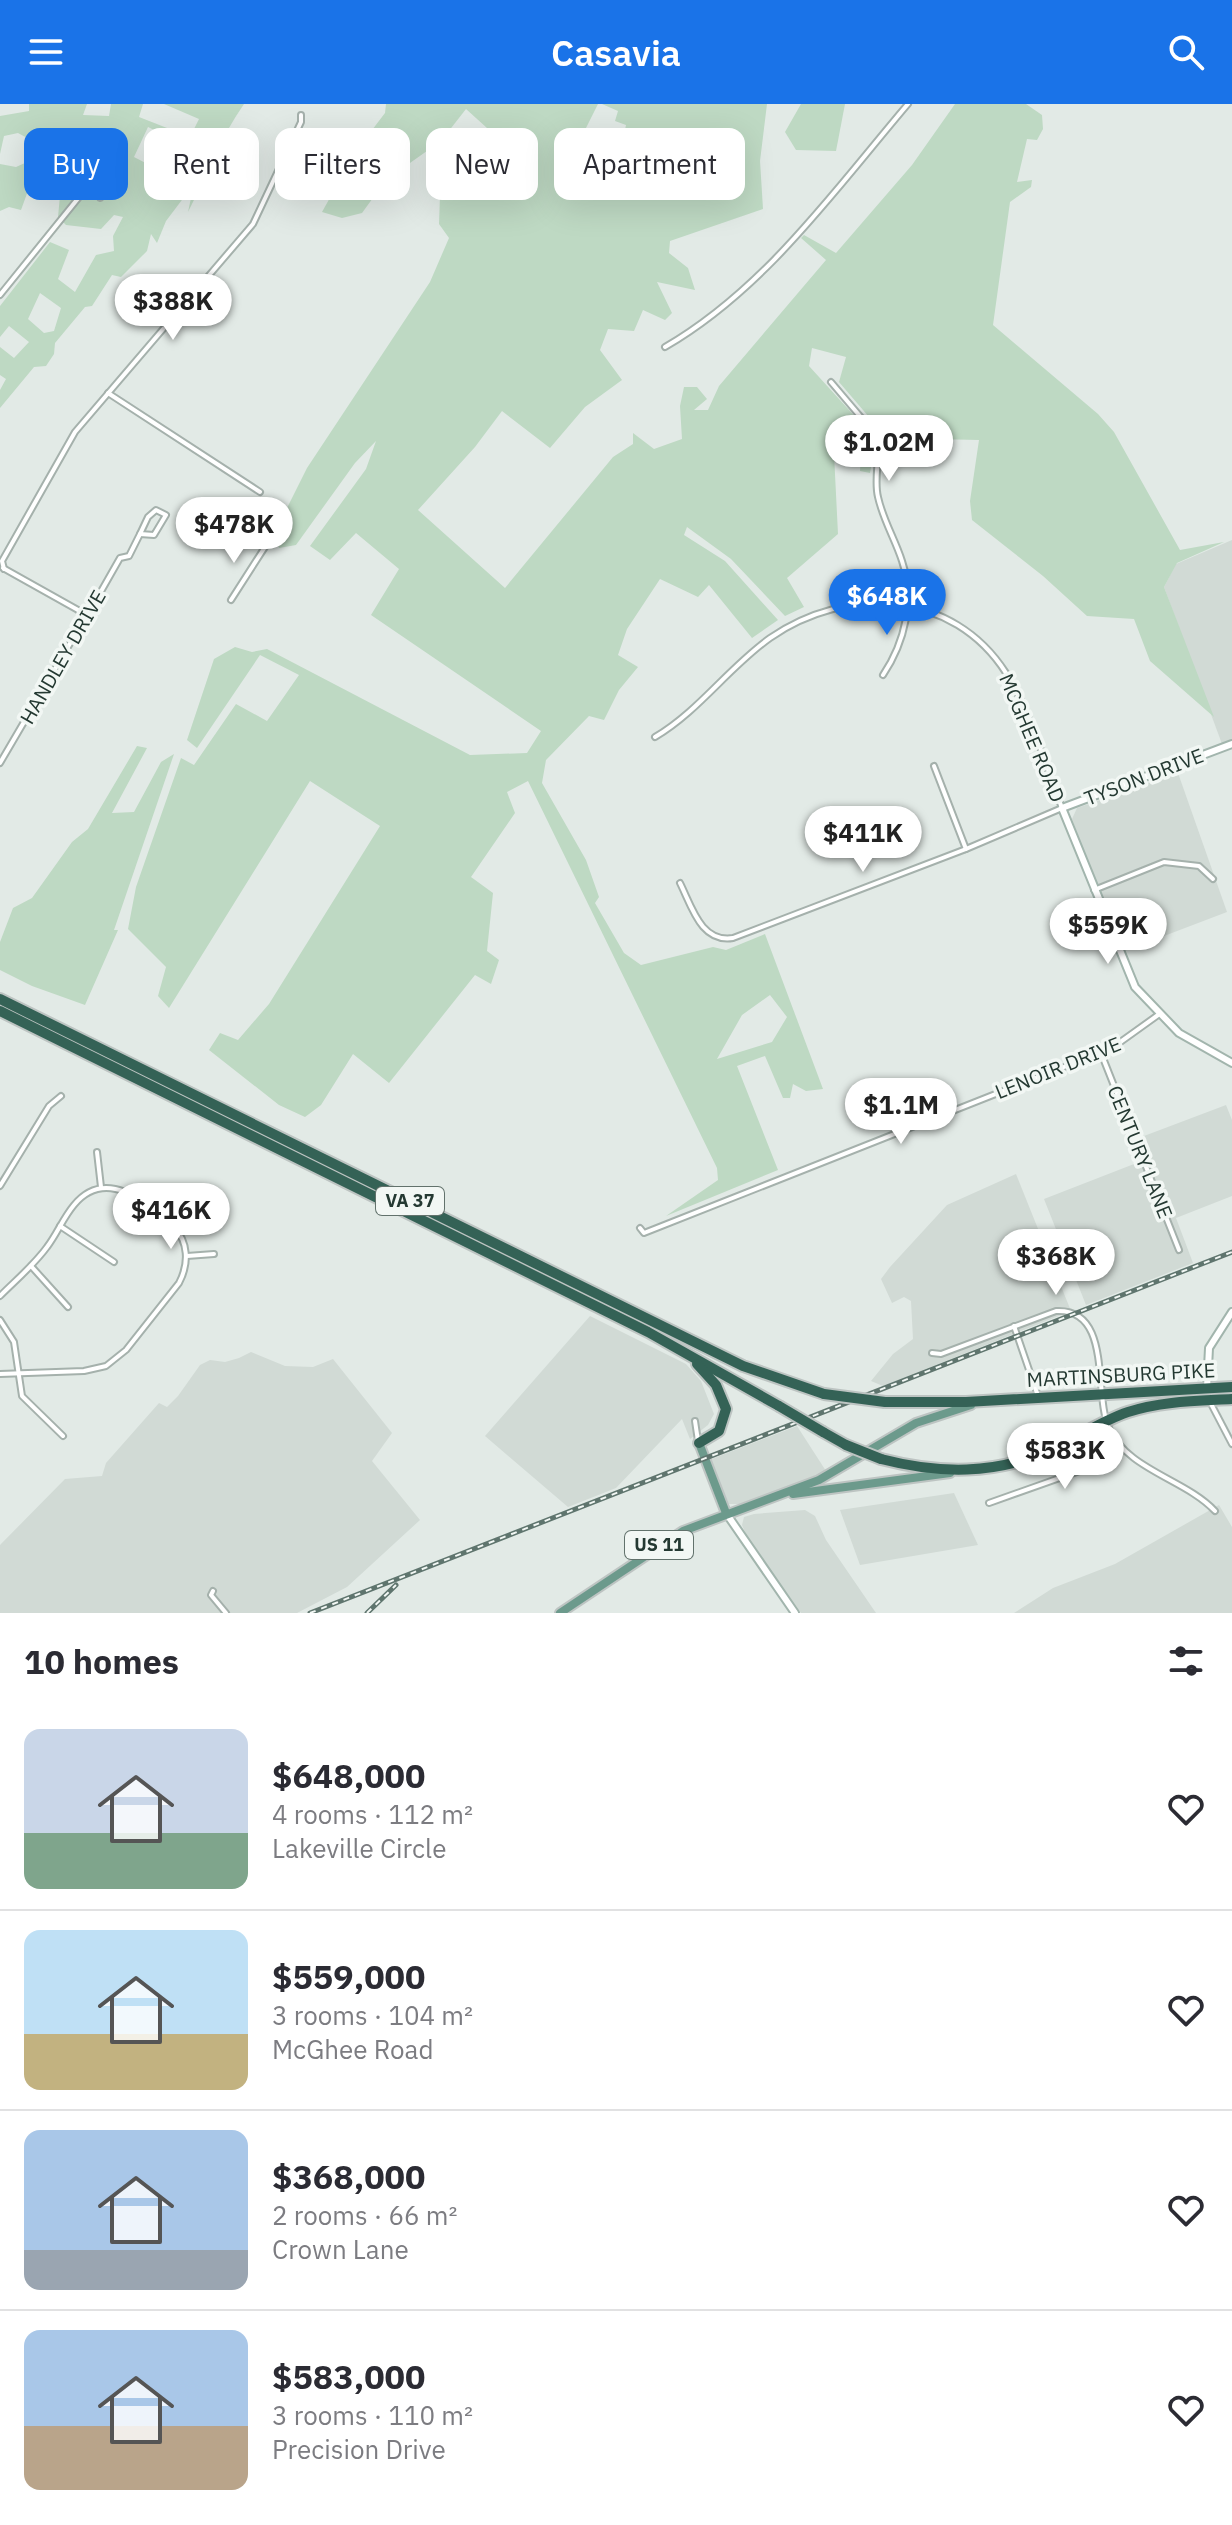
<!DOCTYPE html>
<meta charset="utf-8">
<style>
:root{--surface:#fff;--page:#f7f7f7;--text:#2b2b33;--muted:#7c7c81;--line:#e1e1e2;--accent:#1a73e8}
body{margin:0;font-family:"IBM Plex Sans",sans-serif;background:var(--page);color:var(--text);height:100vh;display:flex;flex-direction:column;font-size:30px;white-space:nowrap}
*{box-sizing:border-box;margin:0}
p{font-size:26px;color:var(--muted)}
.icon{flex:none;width:44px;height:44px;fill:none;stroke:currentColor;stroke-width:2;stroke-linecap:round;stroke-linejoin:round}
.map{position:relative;height:1509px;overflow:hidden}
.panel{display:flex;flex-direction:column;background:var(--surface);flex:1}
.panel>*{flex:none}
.hud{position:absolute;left:24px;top:24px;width:800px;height:72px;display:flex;gap:16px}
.price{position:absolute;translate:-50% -68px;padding:0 18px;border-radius:28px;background:#fff;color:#222;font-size:26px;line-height:52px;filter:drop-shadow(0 2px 4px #0008)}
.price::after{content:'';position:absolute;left:50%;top:48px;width:24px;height:18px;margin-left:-12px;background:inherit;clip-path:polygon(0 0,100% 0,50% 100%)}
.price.active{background:var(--accent);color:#fff}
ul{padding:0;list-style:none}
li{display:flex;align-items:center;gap:24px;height:200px;padding:0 24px}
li+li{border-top:2px solid var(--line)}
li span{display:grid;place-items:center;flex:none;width:224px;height:160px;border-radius:16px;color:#555}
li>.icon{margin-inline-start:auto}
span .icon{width:96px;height:96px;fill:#fffc;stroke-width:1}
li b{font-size:34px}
h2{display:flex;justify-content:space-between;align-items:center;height:96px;padding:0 24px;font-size:34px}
.chip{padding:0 28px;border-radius:16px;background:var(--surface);box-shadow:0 8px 32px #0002;font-size:28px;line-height:72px}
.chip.active{background:var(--accent);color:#fff}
header{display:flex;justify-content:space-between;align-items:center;height:104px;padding:0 24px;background:var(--accent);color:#fff;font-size:36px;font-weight:600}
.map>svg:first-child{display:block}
.built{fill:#d1dad5}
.green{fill:#bed9c3;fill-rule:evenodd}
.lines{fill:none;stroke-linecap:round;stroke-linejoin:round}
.street-casing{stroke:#a5b1ac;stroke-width:8}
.secondary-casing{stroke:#a2b5ad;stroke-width:10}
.primary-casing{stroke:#bdc4c2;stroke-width:12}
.highway-casing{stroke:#bdc4c2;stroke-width:14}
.street{stroke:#fff;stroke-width:4}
.secondary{stroke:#fff;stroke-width:6}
.primary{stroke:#6c9a8c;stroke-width:8}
.highway{stroke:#346256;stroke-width:10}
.rail-casing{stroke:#5f756e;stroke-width:5}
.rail{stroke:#f2f7f4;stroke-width:2;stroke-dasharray:6;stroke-linecap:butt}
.highway-bridge-casing{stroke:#bdc4c2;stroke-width:14;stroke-linecap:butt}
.highway-bridge{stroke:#346256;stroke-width:10}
.labels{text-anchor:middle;stroke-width:7;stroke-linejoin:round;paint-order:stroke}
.shield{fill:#f2f7f4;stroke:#62726c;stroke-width:2}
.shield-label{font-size:18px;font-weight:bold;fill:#243932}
.street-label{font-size:20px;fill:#243932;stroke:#f2f7f4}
</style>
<header><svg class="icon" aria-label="menu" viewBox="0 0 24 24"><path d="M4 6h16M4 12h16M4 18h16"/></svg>Casavia<svg class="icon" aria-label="search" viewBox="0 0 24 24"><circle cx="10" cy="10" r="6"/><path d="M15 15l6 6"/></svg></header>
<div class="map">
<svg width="1232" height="1509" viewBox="0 0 1232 1509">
<rect width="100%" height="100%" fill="#e2eae6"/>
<g class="built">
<polygon points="1232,436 1232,636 1222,640 1164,483 1176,460"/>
<polygon points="1178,669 1227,808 1122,848 1072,715 1077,704"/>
<polygon points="1226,1001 1232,1016 1232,1092 1176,1114 1193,1159 1086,1201 1044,1095 1152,1053 1144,1032"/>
<polygon points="1016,1070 1071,1207 883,1282 871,1277 893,1250 913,1235 911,1197 904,1193 892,1199 881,1175 890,1163 947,1101"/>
<polygon points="590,1212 686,1260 701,1277 714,1310 708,1321 690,1335 682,1315 616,1384 568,1403 485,1332"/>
<polygon points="251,1248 285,1262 313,1263 333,1255 392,1329 372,1357 420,1416 347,1483 297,1509 0,1509 0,1441 65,1375 102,1372 106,1359 159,1299 167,1303 178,1292 200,1261 210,1256 225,1258 239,1254"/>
<polygon points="797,1322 826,1367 806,1378 740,1400 729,1400 709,1356"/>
<polygon points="954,1389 978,1441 860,1461 840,1406"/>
<polygon points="1219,1401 1232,1423 1232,1509 1014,1509 1053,1484 1115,1460"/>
<polygon points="805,1406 815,1412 826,1436 876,1509 801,1509 747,1433 742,1421 744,1413 754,1410"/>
</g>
<g class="green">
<path d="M29,0H87L83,11L109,12L111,0H143L139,13L190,33L199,15L164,0H244C220,34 207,71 188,108L194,80L166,117L157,139L151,130L147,147L121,173L112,171L92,202L85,203L55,239L54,250L46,262L34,263L0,304V286L6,275L0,271V243L14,254L29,238L9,222L0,233V202L50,138L69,146L58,175L75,188L96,151L114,147L113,132L123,113L114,111L101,125L66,121L58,113L61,81L33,73L21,106L9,103L0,107V60L16,63L36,54L40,41L18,29L4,32L0,50V12L29,7ZM148,23L179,38L165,69L134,53ZM40,189L61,204L54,227L44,229L28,215Z"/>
<path d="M386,0H598L582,32L622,40L626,21L615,17L618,7L602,0H767L760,57L763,105L670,137L669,149L688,164L695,186L657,178L672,209L665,216L643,206L634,227L608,225L600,246L622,276L585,303L550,344L502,307L475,343L418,406L505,484L613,353L633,340V329L654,345L682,335L680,302L684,283H697L707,295L694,306H708L719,282L826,156L801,134L804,131L836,149L912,61L955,0H1026L1042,11L1043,25L1037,36L1027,35L1017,78L1032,76L1031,83L1010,98L993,221L1098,310L1114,328L1180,446L1224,438L1177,459L1164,483L1214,613L1150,557L1134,515L1087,512L1043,472L972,416L970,397L979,336L887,334L839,278L846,253L812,244L809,262L870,329L869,343L874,347L870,369L860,367L861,350H834L838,430L787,474L804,503L785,512L731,455L687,423L684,431L725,457L778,516L752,534L709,481L698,493L660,475L627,525L618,551L638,563L619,586L604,616L589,612L546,656L542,679L586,756L599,793L595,799L624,849L641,861L713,843L726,846L765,830L823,985L806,987L793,980L790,994H783L765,952L737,962L778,1066L666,1112L718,1076L717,1064L528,677L507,688L515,709L471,773L493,789L487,847L499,856L491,880L475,871L389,979L353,950L321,1001L305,1013L279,1001L209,946L220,929L238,936L269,900L380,722L310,677L169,904L158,892L166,863L128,825L136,783L181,654L194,661L236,600L267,617L299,571L260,551L197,644L187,636L214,555L235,543L252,548L267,545L470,651L527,649L541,627L371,511L399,465L356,429L330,456L310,442L366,365L376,337L355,359L296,441L279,444L275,428L307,364L430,178L449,134L439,120L440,92L435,74L463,55L487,24L466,5L441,37L386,76L362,109L342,114L322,108L356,47L385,9ZM770,891L787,913L772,938L717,955L742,911Z"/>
<polygon points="801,0 845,0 836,47 796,46 785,28"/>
<polygon points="137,642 147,644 112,709 134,708 161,658 174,650 114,826 118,826 85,901 32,882 0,866 0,838 13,804 32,794 72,738 88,725"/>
</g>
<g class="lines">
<g class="street-casing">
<g id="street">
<polyline points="0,191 80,92 98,88 100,94"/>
<path d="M665,243C765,185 834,87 908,0"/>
<path d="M831,278L876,331C882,350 873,373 878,393C883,416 895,435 902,457C915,496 905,538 883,571"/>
<polyline points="108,289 260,388"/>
<polygon points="156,406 166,411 154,431 140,430 148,413"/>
<polyline points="3,464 78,506 83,513"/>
<polyline points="4,465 2,457 75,328 253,120 301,18 301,11"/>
<polyline points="231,496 265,443"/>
<path d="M655,633C699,607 728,564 770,534C847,481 953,486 1006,569C1031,609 1045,660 1062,704L966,745L733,834C701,839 692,803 680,779"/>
<polyline points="0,659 82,519 83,513 91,505 120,454 129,452 140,430"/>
<polyline points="934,662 966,745"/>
<polyline points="1094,786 1164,758 1199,762 1213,775"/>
<polyline points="1101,949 1179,1146"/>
<polyline points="97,1048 101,1083"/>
<polyline points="0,1082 49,1002 61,992"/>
<polyline points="60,1122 114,1158"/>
<polyline points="640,1124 644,1129 1112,944 1158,911"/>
<polyline points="187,1152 214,1150"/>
<polyline points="31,1162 68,1203"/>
<path d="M0,1192C16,1176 34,1161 47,1143C57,1130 63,1114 74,1101C105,1063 146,1097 173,1122C189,1138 189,1160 179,1179L126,1246L106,1262L84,1267L0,1270"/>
<polyline points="0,1216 14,1238 22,1292 63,1332"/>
<polyline points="1014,1222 1038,1292"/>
<path d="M932,1249L941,1250L1056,1207C1113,1204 1093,1290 1109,1324C1127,1366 1185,1375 1215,1407"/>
<polyline points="1209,1296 1232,1340"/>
<polyline points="695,1317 698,1337"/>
<polyline points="989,1399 1102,1359 1120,1344"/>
<polyline points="213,1487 211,1491 226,1509"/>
</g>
</g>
<g class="secondary-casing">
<g id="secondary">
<polyline points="1232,640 1062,704 1135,883 1179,929 1232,959"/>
<polyline points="1207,1284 1209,1244 1232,1208"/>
<polyline points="726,1409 795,1509"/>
</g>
</g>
<g class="primary-casing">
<g id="primary">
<polyline points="699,1339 726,1409"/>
<polyline points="793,1390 950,1369"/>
<polyline points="560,1509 683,1427 819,1376 916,1319 971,1301"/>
</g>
</g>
<g class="highway-casing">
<g id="highway">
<polyline points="0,895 743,1262 824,1290"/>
<polyline points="0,907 648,1228 779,1302"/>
<polyline points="697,1260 716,1281 726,1305 719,1327 699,1339"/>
<polyline points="885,1298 966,1298 1232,1283"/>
<polyline points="823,1328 846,1341"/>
<path d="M881,1355C939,1370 995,1371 1051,1346C1077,1334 1101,1317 1128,1308C1162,1297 1197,1297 1232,1295"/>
</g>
</g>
<use href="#street" class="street"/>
<use href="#secondary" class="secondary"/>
<use href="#primary" class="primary"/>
<use href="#highway" class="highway"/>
<g class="rail-casing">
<g id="rail">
<polyline points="310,1509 1232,1148"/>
<polyline points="367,1509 396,1481"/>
</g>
</g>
<use href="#rail" class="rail"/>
<g class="highway-bridge-casing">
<g id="highway-bridge">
<polyline points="824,1290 885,1298"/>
<polyline points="779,1302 823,1328"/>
<polyline points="846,1341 881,1355"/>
</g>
</g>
<use href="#highway-bridge" class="highway-bridge"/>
</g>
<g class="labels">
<g class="shield">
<rect x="376" y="1083" width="68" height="28" rx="6"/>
<rect x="625" y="1427" width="68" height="28" rx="6"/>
</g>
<g class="shield-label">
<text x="410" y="1103">VA 37</text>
<text x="659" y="1447">US 11</text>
</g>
<g class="street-label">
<text transform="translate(63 553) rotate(-60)" y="7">HANDLEY DRIVE</text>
<text transform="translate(1032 634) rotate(67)" y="7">MCGHEE ROAD</text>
<text transform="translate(1144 673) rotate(-21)" y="7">TYSON DRIVE</text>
<text transform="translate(1058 964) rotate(-22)" y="7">LENOIR DRIVE</text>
<text transform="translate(1140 1048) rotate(68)" y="7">CENTURY LANE</text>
<text transform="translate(1121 1271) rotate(-3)" y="7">MARTINSBURG PIKE</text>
</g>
</g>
</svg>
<b class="price" style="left:173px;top:238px">$388K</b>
<b class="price" style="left:889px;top:379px">$1.02M</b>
<b class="price" style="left:234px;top:461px">$478K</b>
<b class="price active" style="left:887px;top:533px">$648K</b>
<b class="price" style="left:863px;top:770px">$411K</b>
<b class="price" style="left:1108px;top:862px">$559K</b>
<b class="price" style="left:901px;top:1042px">$1.1M</b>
<b class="price" style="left:171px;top:1147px">$416K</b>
<b class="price" style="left:1056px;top:1193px">$368K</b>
<b class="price" style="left:1065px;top:1387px">$583K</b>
<div class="hud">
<a class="chip active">Buy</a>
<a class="chip">Rent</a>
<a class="chip">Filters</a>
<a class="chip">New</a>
<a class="chip">Apartment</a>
</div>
</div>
<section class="panel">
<h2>10 homes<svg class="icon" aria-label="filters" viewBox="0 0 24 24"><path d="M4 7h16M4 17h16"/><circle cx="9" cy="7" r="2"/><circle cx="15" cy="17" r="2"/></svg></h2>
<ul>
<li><span style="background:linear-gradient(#c9d6e8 65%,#7fa58c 0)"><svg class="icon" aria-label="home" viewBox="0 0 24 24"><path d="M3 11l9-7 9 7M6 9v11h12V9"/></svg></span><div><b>$648,000</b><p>4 rooms · 112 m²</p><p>Lakeville Circle</p></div><svg class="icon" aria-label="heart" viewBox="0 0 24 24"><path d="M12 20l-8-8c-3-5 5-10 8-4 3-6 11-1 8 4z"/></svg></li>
<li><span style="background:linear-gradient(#bfe0f5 65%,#c2b280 0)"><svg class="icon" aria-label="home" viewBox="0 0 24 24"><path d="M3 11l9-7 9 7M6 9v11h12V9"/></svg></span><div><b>$559,000</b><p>3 rooms · 104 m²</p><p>McGhee Road</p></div><svg class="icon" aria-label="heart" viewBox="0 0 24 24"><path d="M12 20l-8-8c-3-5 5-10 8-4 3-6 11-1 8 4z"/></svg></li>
<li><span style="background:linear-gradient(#a9c7e8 75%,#9aa5b1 0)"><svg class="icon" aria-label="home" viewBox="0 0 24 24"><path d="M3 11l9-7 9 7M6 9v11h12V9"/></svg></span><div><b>$368,000</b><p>2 rooms · 66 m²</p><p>Crown Lane</p></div><svg class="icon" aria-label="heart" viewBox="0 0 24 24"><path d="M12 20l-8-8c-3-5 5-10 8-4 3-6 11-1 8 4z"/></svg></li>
<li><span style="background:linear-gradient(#a9c7e8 60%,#b9a48a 0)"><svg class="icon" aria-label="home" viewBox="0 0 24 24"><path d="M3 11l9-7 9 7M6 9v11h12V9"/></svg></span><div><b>$583,000</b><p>3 rooms · 110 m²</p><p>Precision Drive</p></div><svg class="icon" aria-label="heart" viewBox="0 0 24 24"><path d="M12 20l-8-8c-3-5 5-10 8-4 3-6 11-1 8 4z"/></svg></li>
</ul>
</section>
